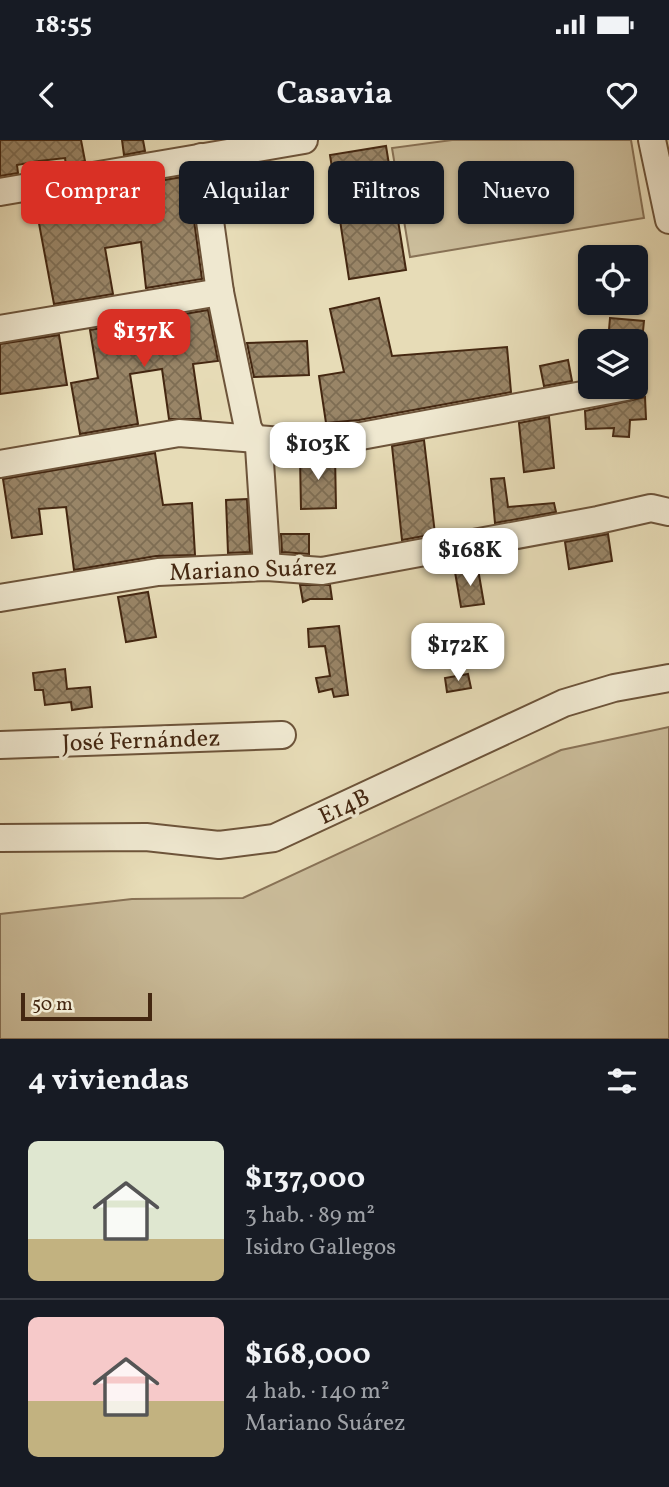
<!DOCTYPE html>
<html lang="es">
<meta charset="utf-8">
<style>
:root{--surface:#171b24;--page:#242831;--text:#f1f3f6;--muted:#9ea1a6;--line:#363941;--accent:#d93025}
body{margin:0;font-family:Vollkorn,serif;background:var(--page);color:var(--text);height:100vh;display:flex;flex-direction:column;font-size:26px;white-space:nowrap}
*{box-sizing:border-box;margin:0}
p{font-size:23px;color:var(--muted)}
.icon{flex:none;width:38px;height:38px;fill:none;stroke:currentColor;stroke-width:2;stroke-linecap:round;stroke-linejoin:round}
.map{position:relative;height:899px;overflow:hidden}
.side{display:flex;flex-direction:column;background:var(--surface);flex:1}
.side>*{flex:none}
.guide{position:absolute;left:21px;top:21px;width:628px;height:63px;display:flex;gap:14px}
.tools{position:absolute;left:578px;top:105px;display:grid;gap:14px}
.tools a{display:grid;place-items:center;width:70px;height:70px;border-radius:10px;background:var(--surface);box-shadow:0 2px 5px #0004;font-size:35px}
.scale{position:absolute;left:21px;bottom:18px;width:131px;box-sizing:border-box;padding-left:7px;border:4px solid #442711;border-top:0;font-size:19px;line-height:24px;white-space:nowrap;color:#442711;-webkit-text-stroke:5px #efe8d0;paint-order:stroke}
.price{position:absolute;translate:-50% -60px;padding:0 16px;border-radius:14px;background:#fff;color:#222;font-size:23px;line-height:46px;filter:drop-shadow(0 2px 4px #0008)}
.price::after{content:'';position:absolute;left:50%;top:42px;width:21px;height:16px;margin-left:-10px;background:inherit;clip-path:polygon(0 0,100% 0,50% 100%)}
.price.on{background:var(--accent);color:#fff}
ul{padding:0;list-style:none}
li{display:flex;align-items:center;gap:21px;height:175px;padding:0 28px}
li+li{border-top:2px solid var(--line)}
li span{display:grid;place-items:center;flex:none;width:196px;height:140px;border-radius:10px;color:#555}
li>.icon{margin-inline-start:auto}
span .icon{width:84px;height:84px;fill:#fffc;stroke-width:1}
li b{font-size:30px}
h2{display:flex;justify-content:space-between;align-items:center;height:84px;padding:0 28px;font-size:30px}
.tag{padding:0 24px;border-radius:10px;background:var(--surface);box-shadow:0 2px 5px #0004;font-size:24px;line-height:63px}
.tag.on{background:var(--accent);color:#fff}
.status{display:flex;justify-content:space-between;align-items:center;height:49px;padding:0 35px;background:var(--surface);direction:ltr}
.status svg{height:19px;fill:currentColor}
header{display:flex;justify-content:space-between;align-items:center;height:91px;padding:0 28px;background:var(--surface);font-size:32px;font-weight:700}
.map>svg:first-child{display:block}
.grass{fill:#cbbd9b;stroke:#887256;stroke-width:2}
.building{fill:url(#building-cross-hatch);stroke:#442711;stroke-width:2}
.lines{fill:none;stroke-linecap:round;stroke-linejoin:round}
.minor-casing{stroke:#6d543a;stroke-width:30}
.minor{stroke:#efe8d0;stroke-width:26}
.labels{text-anchor:middle;stroke-width:7;stroke-linejoin:round;paint-order:stroke}
.street-label{font-size:24px;fill:#442711;stroke:#efe8d0}
</style>
<div class="status"><b>18:55</b><svg viewBox="0 0 49 12"><path d="M0 12V9h3v3zM5 12V6h3v6zM10 12V3h3v9zM15 12V0h3v12zM26 1h20v11H26zM47 4h2v5h-2z"/></svg></div>
<header><svg class="icon" aria-label="back" viewBox="0 0 24 24"><path d="M15 5l-7 7 7 7"/></svg>Casavia<svg class="icon" aria-label="heart" viewBox="0 0 24 24"><path d="M12 20l-8-8c-3-5 5-10 8-4 3-6 11-1 8 4z"/></svg></header>
<div class="map">
<svg width="669" height="899" viewBox="0 0 669 899">
<defs>
<pattern id="building-cross-hatch" width="8" height="8" patternUnits="userSpaceOnUse" patternTransform="scale(1.75)"><rect width="8" height="8" fill="#998567"/><path d="M0 0l8 8M0 8l8-8" fill="none" stroke="#7e6d53"/></pattern>
</defs>
<rect width="100%" height="100%" fill="#e7dcb7"/>
<filter id="stains"><feTurbulence type="fractalNoise" baseFrequency=".00286" numOctaves="4"/><feColorMatrix values="0 0 0 0 .2 0 0 0 0 .09 0 0 0 0 .02 0 0 0 .5 -.17"/></filter>
<radialGradient id="worn" r=".72"><stop offset=".6" stop-color="#630" stop-opacity="0"/><stop offset="1" stop-color="#630" stop-opacity=".3"/></radialGradient>
<g class="grass">
<polygon points="452,0 631,0 644,78 410,117 392,8"/>
<polygon points="669,587 669,899 0,899 0,774 132,759 243,758 561,610"/>
</g>
<g class="building">
<polygon points="0,0 81,0 85,21 66,25 65,18 39,21 17,25 18,33 0,36"/>
<polygon points="122,0 143,0 145,11 124,15"/>
<polygon points="386,6 406,130 349,139 330,15"/>
<polygon points="188,36 202,139 146,148 141,102 105,108 113,154 54,164 35,62"/>
<polygon points="379,158 392,216 507,207 511,252 359,280 326,283 319,236 344,232 330,169"/>
<polygon points="208,170 218,221 193,224 201,279 169,279 162,229 130,234 138,284 80,294 71,243 98,238 90,190"/>
<polygon points="610,178 644,181 642,201 608,201"/>
<polygon points="59,195 67,245 0,254 0,204"/>
<polygon points="307,201 309,235 254,237 247,203"/>
<polygon points="568,220 572,241 544,246 540,226"/>
<polygon points="645,257 646,279 630,280 629,297 613,296 614,288 586,289 585,271"/>
<polygon points="549,277 554,328 524,332 519,283"/>
<polygon points="424,300 435,394 402,400 392,306"/>
<polygon points="155,313 163,365 192,363 195,415 156,416 74,430 66,367 39,369 42,394 12,398 3,339"/>
<polygon points="335,314 336,368 301,369 300,317"/>
<polygon points="504,338 508,367 554,363 556,372 495,383 491,339"/>
<polygon points="247,359 250,412 228,413 226,360"/>
<polygon points="281,394 309,394 309,414 282,412"/>
<polygon points="608,394 612,421 569,429 565,402"/>
<polygon points="478,429 484,464 461,467 455,432"/>
<polygon points="300,445 330,445 332,459 310,459 303,462"/>
<polygon points="148,452 156,497 126,502 118,457"/>
<polygon points="339,486 348,555 334,557 332,549 319,552 316,538 330,536 325,506 309,507 308,489"/>
<polygon points="65,529 67,549 90,547 92,567 72,570 71,562 45,565 43,550 35,550 33,533"/>
<polygon points="468,534 471,548 447,552 445,538"/>
</g>
<g class="lines">
<g class="minor-casing">
<g id="minor">
<polyline points="652,0 669,80"/>
<polyline points="201,17 220,152 248,288 259,307 267,427"/>
<polyline points="0,52 304,0"/>
<polyline points="0,189 220,152"/>
<polyline points="0,324 179,293 296,302 361,296 626,247"/>
<polyline points="0,458 158,432 267,427 322,431 598,380 651,368 669,372"/>
<polyline points="0,605 282,595"/>
<polyline points="0,698 146,697 219,705 274,698 564,563 614,548 669,538"/>
</g>
</g>
<use href="#minor" class="minor"/>
</g>
<g class="labels">
<g class="street-label">
<text transform="translate(253 429) rotate(-2)" y="8">Mariano Suárez</text>
<text transform="translate(141 600) rotate(-2)" y="8">José Fernández</text>
<text transform="translate(344 666) rotate(-25)" y="8">E14B</text>
</g>
</g>
<rect width="100%" height="100%" filter="url(#stains)"/>
<rect width="100%" height="100%" fill="url(#worn)"/>
</svg>
<div class="tools">
<a><svg class="icon" aria-label="locate" viewBox="0 0 24 24"><circle cx="12" cy="12" r="6"/><path d="M12 2v4M12 18v4M2 12h4M18 12h4"/></svg></a>
<a><svg class="icon" aria-label="layers" viewBox="0 0 24 24"><path d="M12 4l9 5-9 5-9-5zM3 14l9 5 9-5"/></svg></a>
</div>
<div class="scale">50 m</div>
<b class="price on" style="left:144px;top:229px">$137K</b>
<b class="price" style="left:318px;top:342px">$103K</b>
<b class="price" style="left:470px;top:448px">$168K</b>
<b class="price" style="left:458px;top:543px">$172K</b>
<div class="guide">
<a class="tag on">Comprar</a>
<a class="tag">Alquilar</a>
<a class="tag">Filtros</a>
<a class="tag">Nuevo</a>
</div>
</div>
<section class="side">
<h2>4 viviendas<svg class="icon" aria-label="filters" viewBox="0 0 24 24"><path d="M4 7h16M4 17h16"/><circle cx="9" cy="7" r="2"/><circle cx="15" cy="17" r="2"/></svg></h2>
<ul>
<li><span style="background:linear-gradient(#dfe7d0 70%,#c2b280 0)"><svg class="icon" aria-label="home" viewBox="0 0 24 24"><path d="M3 11l9-7 9 7M6 9v11h12V9"/></svg></span><div><b>$137,000</b><p>3 hab. · 89 m²</p><p>Isidro Gallegos</p></div></li>
<li><span style="background:linear-gradient(#f6c9c9 60%,#c2b280 0)"><svg class="icon" aria-label="home" viewBox="0 0 24 24"><path d="M3 11l9-7 9 7M6 9v11h12V9"/></svg></span><div><b>$168,000</b><p>4 hab. · 140 m²</p><p>Mariano Suárez</p></div></li>
</ul>
</section>
